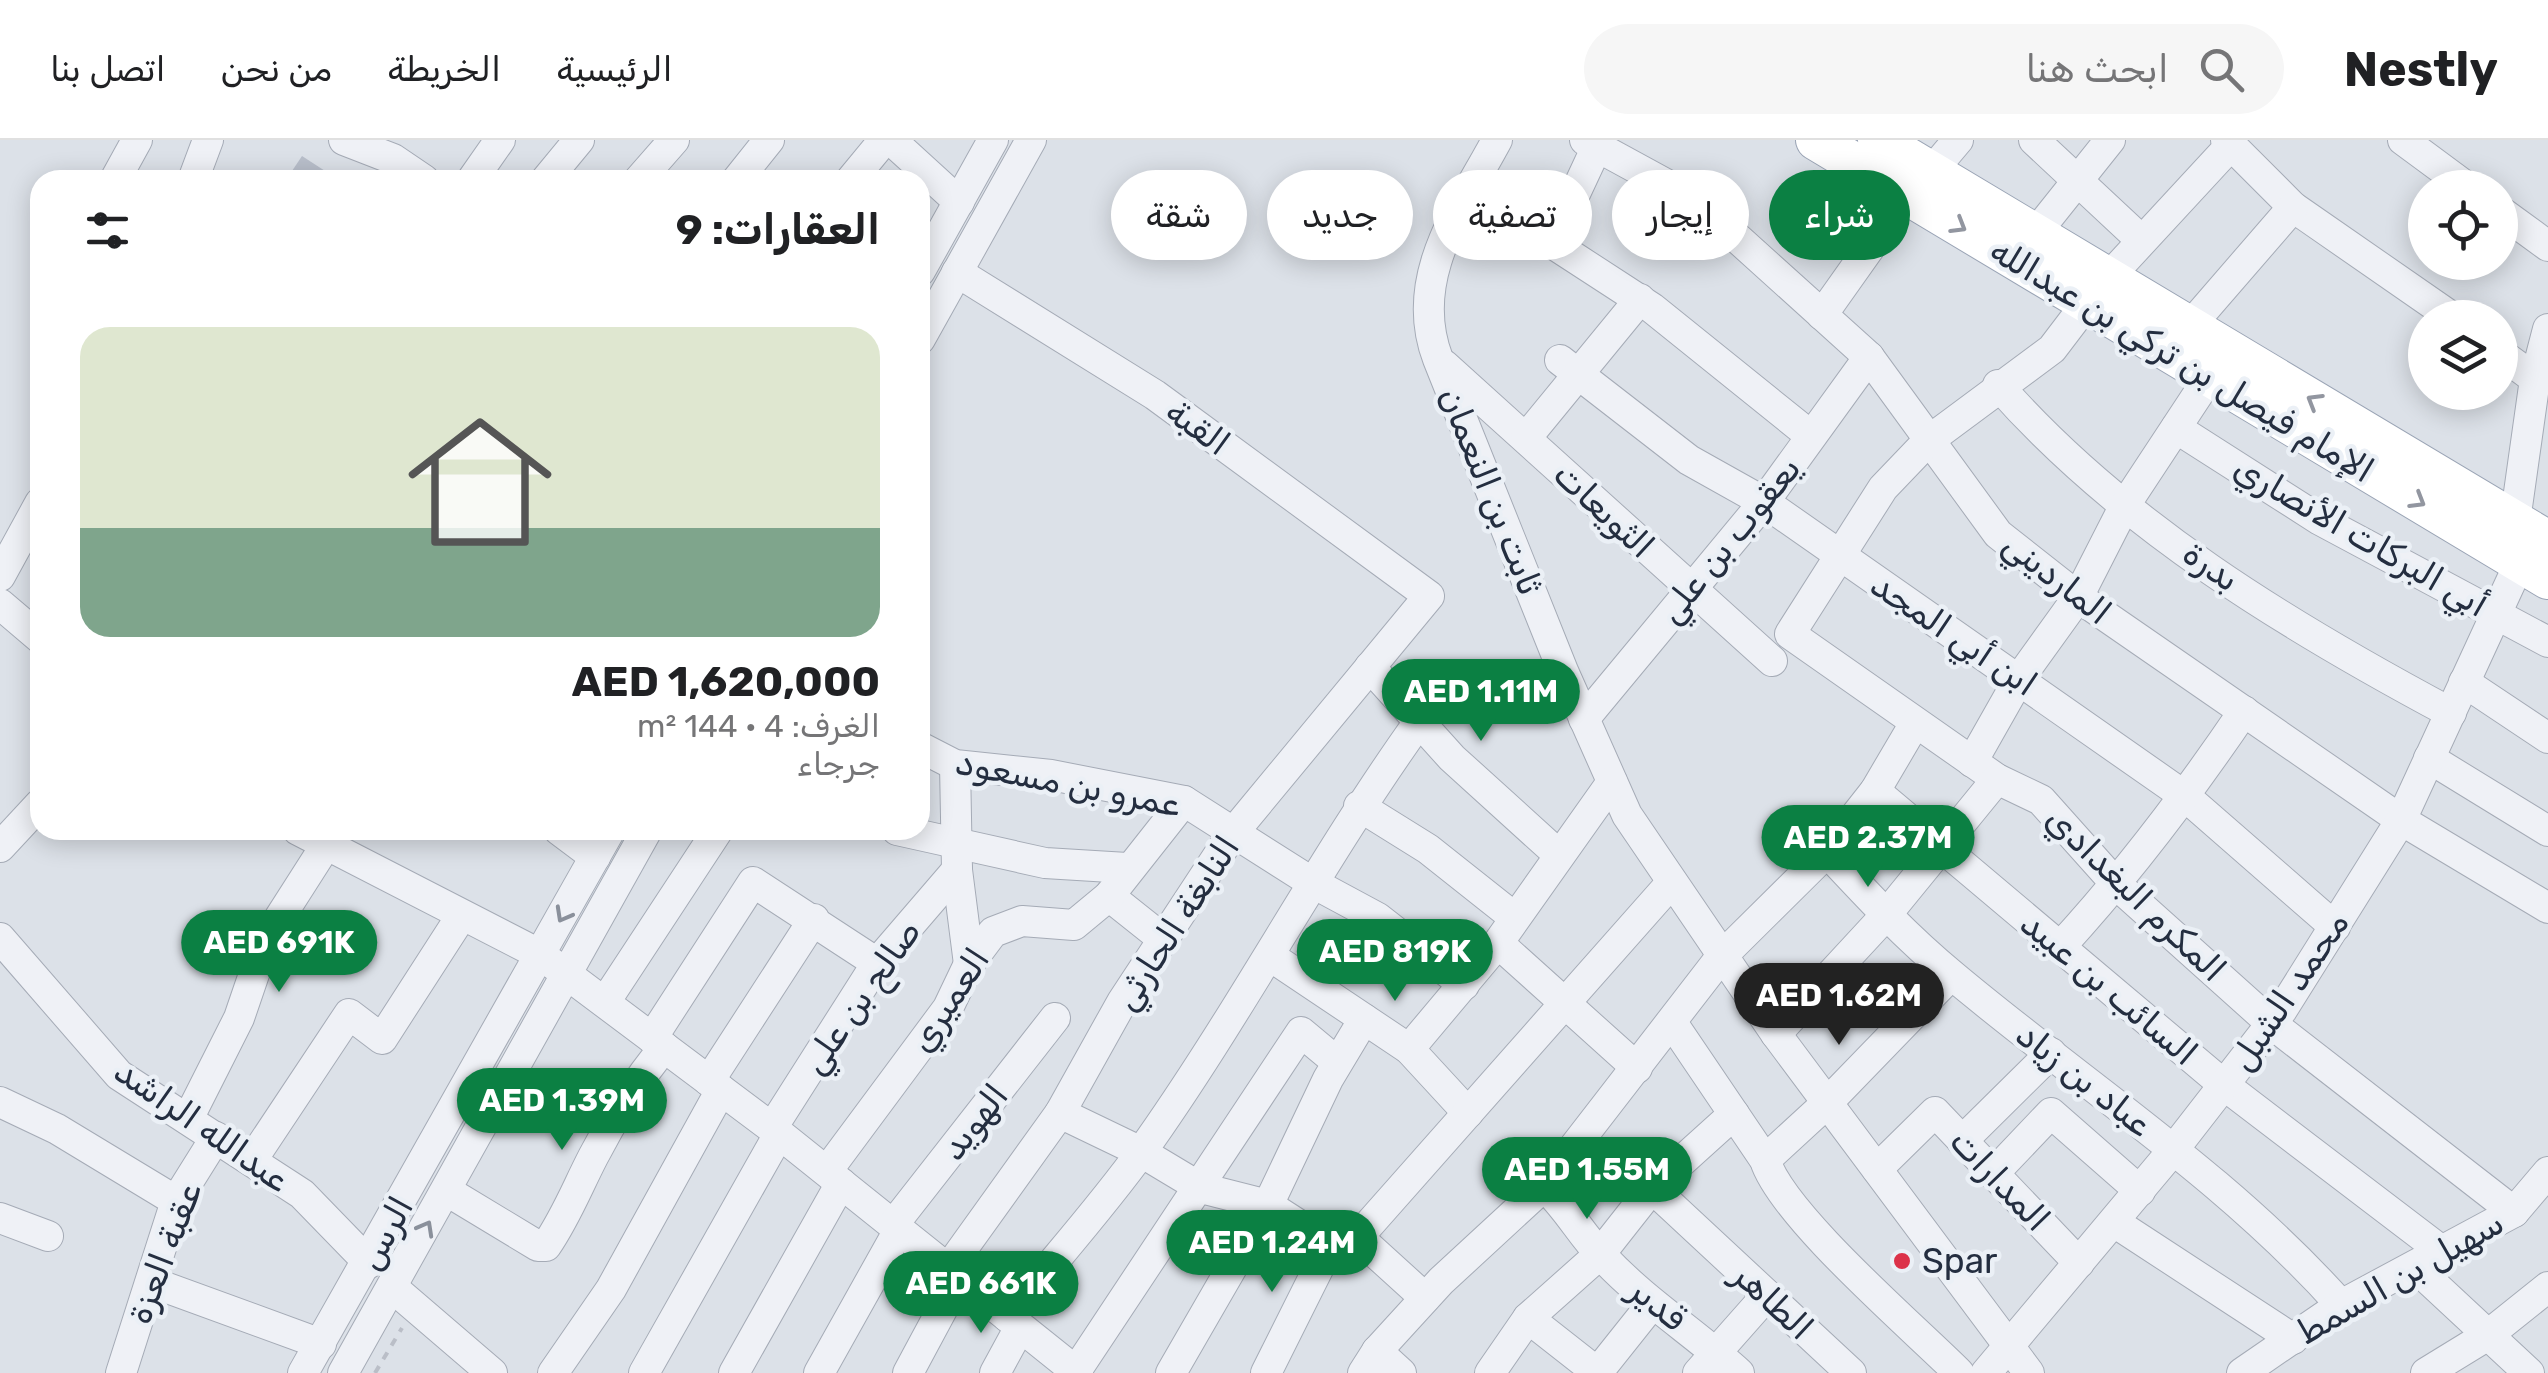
<!DOCTYPE html>
<html lang="ar">
<meta charset="utf-8">
<style>
:root{--surface:#fff;--page:#f6f6f6;--text:#202124;--muted:#757577;--line:#e0e0e0;--accent:#0b8043}
body{margin:0;font-family:Rubik,Cairo,sans-serif;background:var(--page);color:var(--text);direction:rtl;height:100vh;display:flex;flex-direction:column;font-size:38px;white-space:nowrap}
*{box-sizing:border-box;margin:0}
p{font-size:32px;color:var(--muted)}
.icon{flex:none;width:55px;height:55px;fill:none;stroke:currentColor;stroke-width:2;stroke-linecap:round;stroke-linejoin:round}
.map{position:relative;flex:1;overflow:hidden;direction:ltr}
.sheet{position:absolute;left:30px;top:30px;width:900px;height:670px;display:flex;flex-direction:column;background:var(--surface);border-radius:30px;box-shadow:0 5px 25px #0003;direction:rtl}
.sheet>*{flex:none}
.banner{position:absolute;left:960px;top:30px;width:950px;height:90px;direction:rtl;display:flex;gap:20px}
.buttons{position:absolute;left:2408px;top:30px;display:grid;gap:20px}
.buttons a{display:grid;place-items:center;width:110px;height:110px;border-radius:50%;background:var(--surface);box-shadow:0 5px 25px #0003;font-size:50px}
.price{position:absolute;translate:-50% -85px;padding:0 22px;border-radius:35px;background:var(--accent);color:#fff;font-size:32px;line-height:65px;filter:drop-shadow(0 2px 5px #0008)}
.price::after{content:'';position:absolute;left:50%;top:60px;width:30px;height:22px;margin-left:-15px;background:inherit;clip-path:polygon(0 0,100% 0,50% 100%)}
.price.current{background:#222;color:#fff}
ul{padding:0;list-style:none}
li{display:grid;align-content:center;gap:20px;height:530px;padding:0 50px}
li span{display:grid;place-items:center;height:310px;border-radius:30px;color:#555}
li>.icon{margin-inline-start:auto}
span .icon{width:180px;height:180px;fill:#fffc;stroke-width:1}
li b{font-size:42px}
h2{display:flex;justify-content:space-between;align-items:center;height:120px;padding:0 50px;font-size:42px}
.tag{padding:0 35px;border-radius:45px;background:var(--surface);box-shadow:0 5px 25px #0003;font-size:35px;line-height:90px}
.tag.current{background:var(--accent);color:#fff}
header{display:flex;align-items:center;gap:60px;box-sizing:border-box;height:140px;padding:0 50px;background:var(--surface);border-bottom:2px solid var(--line)}
header strong{font-size:48px}
nav{display:flex;gap:55px;margin-inline-start:auto;font-size:35px}
.search{width:700px;height:90px;background:var(--page);display:flex;align-items:center;gap:25px;box-sizing:border-box;padding:0 35px;border-radius:55px;color:var(--muted);font-size:38px}
.map>svg:first-child{display:block}
.building{fill:#b9bfcb}
.lines{fill:none;stroke-linecap:round;stroke-linejoin:round}
.minor-casing{stroke:#a5abb6;stroke-width:32}
.major-casing{stroke:#9aa4b5;stroke-width:42}
.path{stroke:#babec7;stroke-width:4;stroke-dasharray:8 8;stroke-linecap:butt}
.minor{stroke:#eff1f6;stroke-width:30}
.major{stroke:#fff;stroke-width:40}
.oneway{stroke:#9296a0}
.oneway2{stroke:#8a909b}
.poi-dot{fill:#dc3249;stroke:#ebf0f6;stroke-width:4}
.labels{text-anchor:middle;stroke-width:9;stroke-linejoin:round;paint-order:stroke}
.street-label{font-size:35px;fill:#242e40;stroke:#ebf0f6}
.poi-label{font-size:35px;fill:#242e40;stroke:#ebf0f6;text-anchor:start}
</style>
<header>
<strong>Nestly</strong>
<div class="search"><svg class="icon" aria-label="search" viewBox="0 0 24 24"><circle cx="10" cy="10" r="6"/><path d="M15 15l6 6"/></svg>ابحث هنا</div>
<nav><a>الرئيسية</a><a>الخريطة</a><a>من نحن</a><a>اتصل بنا</a></nav>
</header>
<div class="map">
<svg width="2548" height="1233" viewBox="0 0 2548 1233">
<rect width="100%" height="100%" fill="#dce1e8"/>
<polygon class="building" points="302,16 339,40 286,40"/>
<g class="lines">
<g class="minor-casing">
<g id="minor">
<polyline points="344,0 393,19 424,40"/>
<polyline points="891,0 959,62"/>
<path d="M1497,0C1460,69 1407,138 1438,219L1563,531L1627,675L1776,894L2029,1233"/>
<polyline points="1585,0 1695,60 1869,217 1998,394 2078,457 2401,680 2548,768"/>
<polyline points="1600,0 1552,103 1652,168 1811,296"/>
<polyline points="2034,0 2140,99"/>
<polyline points="2226,0 2293,67 2453,178"/>
<polyline points="2403,0 2468,48"/>
<polyline points="1931,32 1958,0"/>
<polyline points="115,40 137,0"/>
<polyline points="193,40 208,0"/>
<polyline points="472,40 500,0"/>
<polyline points="546,40 579,0"/>
<polyline points="639,40 674,0"/>
<polyline points="737,40 769,0"/>
<polyline points="851,40 884,0"/>
<polyline points="2500,71 2548,106"/>
<polyline points="2035,94 2110,0"/>
<polyline points="920,131 993,0"/>
<polyline points="2108,138 2231,5"/>
<polyline points="2087,163 2052,209 1928,301 1883,348 1790,494 1997,639 2041,660 2117,745 2272,884 2514,1072"/>
<polyline points="1822,175 1907,55"/>
<polyline points="2190,186 2293,67"/>
<polyline points="920,199 1031,0"/>
<polyline points="2500,213 2535,239"/>
<polyline points="1560,220 1689,320 1764,362 2186,657 2335,787"/>
<polyline points="1444,225 1772,521"/>
<path d="M1998,245C2121,385 2288,486 2451,573"/>
<polyline points="2176,288 2320,380 2548,502"/>
<polyline points="1526,298 1640,159"/>
<polyline points="2515,381 2535,239 2548,189"/>
<polyline points="0,436 40,363"/>
<polyline points="0,464 40,498"/>
<polyline points="1370,527 1452,618 1559,715"/>
<polyline points="2464,542 2548,598"/>
<polyline points="1584,579 1764,362 1869,217"/>
<polyline points="920,607 955,625 1051,635 1184,661 1313,743 1378,778 1464,845"/>
<polyline points="2429,618 2548,691"/>
<polyline points="1972,622 2019,539 2078,457 2125,365 2210,236"/>
<polyline points="955,625 957,730 969,824"/>
<polyline points="1875,651 2224,945 2443,1112"/>
<polyline points="1359,666 1428,709 1515,778"/>
<polyline points="298,690 541,815 772,988 1078,1233"/>
<polyline points="559,690 595,717"/>
<polyline points="897,690 1045,723 1127,728"/>
<polyline points="0,707 40,664"/>
<path d="M1827,712C1867,755 1907,798 1952,835C2083,945 2227,1037 2341,1165"/>
<polyline points="1109,756 1163,799"/>
<polyline points="0,798 119,935 302,1054 369,1123"/>
<polyline points="1498,803 1637,928"/>
<path d="M2060,807C2128,733 2187,655 2244,571"/>
<polyline points="1270,816 1409,909 1468,973"/>
<polyline points="605,862 718,690"/>
<path d="M1673,884L1765,1020C1782,1075 1913,1187 1959,1233"/>
<polyline points="1776,894 1886,775 1997,639"/>
<polyline points="652,898 753,742 877,823"/>
<polyline points="1409,909 1498,803 1612,642"/>
<polyline points="709,941 814,779"/>
<polyline points="0,962 57,989 176,1061"/>
<polyline points="1060,973 1141,1012 1201,1048 1268,1065 1330,1105 1358,1097 1425,1158"/>
<polyline points="188,979 239,878 266,799 326,705"/>
<polyline points="772,988 877,823 957,730"/>
<polyline points="1962,1001 2051,913"/>
<polyline points="252,1020 349,874 382,899 462,775"/>
<polyline points="1765,1020 1827,963 1951,835"/>
<polyline points="1877,1029 1935,972 2079,1123"/>
<polyline points="827,1031 948,868 969,824 993,792 1022,781 1074,785 1109,756 1184,661"/>
<polyline points="1993,1034 2051,973 2140,1051"/>
<path d="M1544,1046C1569,1070 1581,1095 1603,1117C1644,1161 1695,1193 1739,1233"/>
<polyline points="1652,1048 1851,1233"/>
<path d="M447,1051L538,1106H546C566,1077 577,1048 593,1017C613,978 636,942 664,907"/>
<polyline points="0,1078 48,1096"/>
<polyline points="2114,1082 2293,1199"/>
<polyline points="893,1085 1055,878"/>
<polyline points="1358,1097 1672,742"/>
<polyline points="2415,1127 2529,1233"/>
<polyline points="948,1129 1060,973 1122,862 1233,693 1429,456 1155,255 957,132"/>
<polyline points="151,1142 321,1204"/>
<polyline points="393,1148 492,1233"/>
<path d="M1008,1177C1052,1122 1101,1068 1142,1011C1241,872 1320,720 1419,582"/>
<polyline points="1528,1178 1598,1233"/>
<polyline points="1377,1211 1401,1233"/>
<polyline points="1076,1231 1301,892 1337,922"/>
<polyline points="121,1233 176,1061 216,997"/>
<polyline points="303,1233 610,690"/>
<polyline points="343,1233 647,690"/>
<polyline points="553,1233 611,1149 721,950"/>
<polyline points="644,1233 779,994"/>
<polyline points="734,1233 841,1043"/>
<polyline points="819,1233 899,1090"/>
<polyline points="908,1233 959,1138"/>
<polyline points="995,1233 1020,1187"/>
<polyline points="1171,1233 1268,1065 1328,939 1364,879"/>
<polyline points="1266,1233 1330,1105"/>
<polyline points="1363,1233 1377,1211 1441,1141 1544,1046 1721,817 1827,712 1875,651 1915,583"/>
<polyline points="1490,1233 1528,1178 1600,1114 1652,1048 1734,974"/>
<polyline points="1597,1233 1652,1164"/>
<polyline points="1698,1233 1767,1155"/>
<polyline points="1986,1233 2174,1009 2282,870 2401,680 2520,422"/>
<polyline points="2242,1233 2341,1165 2514,1072 2548,1032"/>
<polyline points="2426,1233 2488,1195 2548,1147"/>
</g>
</g>
<g class="major-casing">
<g id="major">
<polyline points="1816,0 2548,439"/>
<polyline points="1878,0 2548,401"/>
</g>
</g>
<polyline class="path" points="375,1233 402,1188"/>
<use href="#minor" class="minor"/>
<use href="#major" class="major"/>
</g>
<defs><path id="oneway-chevron" d="M-2-3.5L2.5 0L-2 3.5" fill="none" stroke-width="1.6" stroke-linecap="round" stroke-linejoin="round" transform="scale(2.5)"/></defs>
<g class="oneway">
<use href="#oneway-chevron" transform="translate(1959 86) rotate(31)"/>
<use href="#oneway-chevron" transform="translate(2314 261) rotate(-149)"/>
<use href="#oneway-chevron" transform="translate(2418 361) rotate(31)"/>
</g>
<g class="oneway2">
<use href="#oneway-chevron" transform="translate(563 775) rotate(119)"/>
<use href="#oneway-chevron" transform="translate(426 1088) rotate(-61)"/>
</g>
<circle class="poi-dot" cx="1902" cy="1121" r="10"/>
<g class="labels">
<g class="street-label">
<text transform="translate(2182 220) rotate(31)" y="12">الإمام فيصل بن تركي بن عبدالله</text>
<text transform="translate(1198 287) rotate(36)" y="12">القبة</text>
<text transform="translate(1491 351) rotate(68)" y="12">ثابت بن النعمان</text>
<text transform="translate(1604 370) rotate(43)" y="12">الثويعات</text>
<text transform="translate(2361 396) rotate(30)" y="12">أبي البركات الأنصاري</text>
<text transform="translate(1729 400) rotate(-51)" y="12">يعقوب بن علي</text>
<text transform="translate(2211 426) rotate(35)" y="12">بدرة</text>
<text transform="translate(2057 438) rotate(38)" y="12">المارديني</text>
<text transform="translate(1954 494) rotate(34)" y="12">ابن أبي المجد</text>
<text transform="translate(1068 643) rotate(11)" y="12">عمرو بن مسعود</text>
<text transform="translate(2136 754) rotate(44)" y="12">المكرم البغدادي</text>
<text transform="translate(1176 783) rotate(-57)" y="12">النابغة الحارثي</text>
<text transform="translate(2109 848) rotate(40)" y="12">السائب بن عبيد</text>
<text transform="translate(2289 851) rotate(-56)" y="12">محمد الشبل</text>
<text transform="translate(861 857) rotate(-55)" y="12">صالح بن علي</text>
<text transform="translate(949 860) rotate(-57)" y="12">العميري</text>
<text transform="translate(2084 939) rotate(38)" y="12">عباد بن زياد</text>
<text transform="translate(974 982) rotate(-52)" y="12">الهويد</text>
<text transform="translate(202 985) rotate(35)" y="12">عبدالله الراشد</text>
<text transform="translate(2000 1040) rotate(46)" y="12">المدارات</text>
<text transform="translate(385 1093) rotate(-61)" y="12">الرس</text>
<text transform="translate(164 1113) rotate(-69)" y="12">عقبة العزة</text>
<text transform="translate(2400 1137) rotate(-30)" y="12">سهيل بن السمط</text>
<text transform="translate(1773 1161) rotate(43)" y="12">الطاهر</text>
<text transform="translate(1658 1164) rotate(39)" y="12">قدير</text>
</g>
<g class="poi-label">
<text x="1922" y="1133">Spar</text>
</g>
</g>
</svg>
<div class="buttons">
<a><svg class="icon" aria-label="locate" viewBox="0 0 24 24"><circle cx="12" cy="12" r="6"/><path d="M12 2v4M12 18v4M2 12h4M18 12h4"/></svg></a>
<a><svg class="icon" aria-label="layers" viewBox="0 0 24 24"><path d="M12 4l9 5-9 5-9-5zM3 14l9 5 9-5"/></svg></a>
</div>
<b class="price" style="left:1481px;top:604px">AED 1.11M</b>
<b class="price" style="left:1868px;top:750px">AED 2.37M</b>
<b class="price" style="left:279px;top:855px">AED 691K</b>
<b class="price" style="left:1395px;top:864px">AED 819K</b>
<b class="price current" style="left:1839px;top:908px">AED 1.62M</b>
<b class="price" style="left:562px;top:1013px">AED 1.39M</b>
<b class="price" style="left:1587px;top:1082px">AED 1.55M</b>
<b class="price" style="left:1272px;top:1155px">AED 1.24M</b>
<b class="price" style="left:981px;top:1196px">AED 661K</b>
<div class="banner">
<a class="tag current">شراء</a>
<a class="tag">إيجار</a>
<a class="tag">تصفية</a>
<a class="tag">جديد</a>
<a class="tag">شقة</a>
</div>
<section class="sheet">
<h2>العقارات: 9<svg class="icon" aria-label="filters" viewBox="0 0 24 24"><path d="M4 7h16M4 17h16"/><circle cx="9" cy="7" r="2"/><circle cx="15" cy="17" r="2"/></svg></h2>
<ul>
<li><span style="background:linear-gradient(#dfe7d0 65%,#7fa58c 0)"><svg class="icon" aria-label="home" viewBox="0 0 24 24"><path d="M3 11l9-7 9 7M6 9v11h12V9"/></svg></span><div><b>AED 1,620,000</b><p>الغرف: 4 · 144 m²</p><p>جرجاء</p></div></li>
</ul>
</section>
</div>
